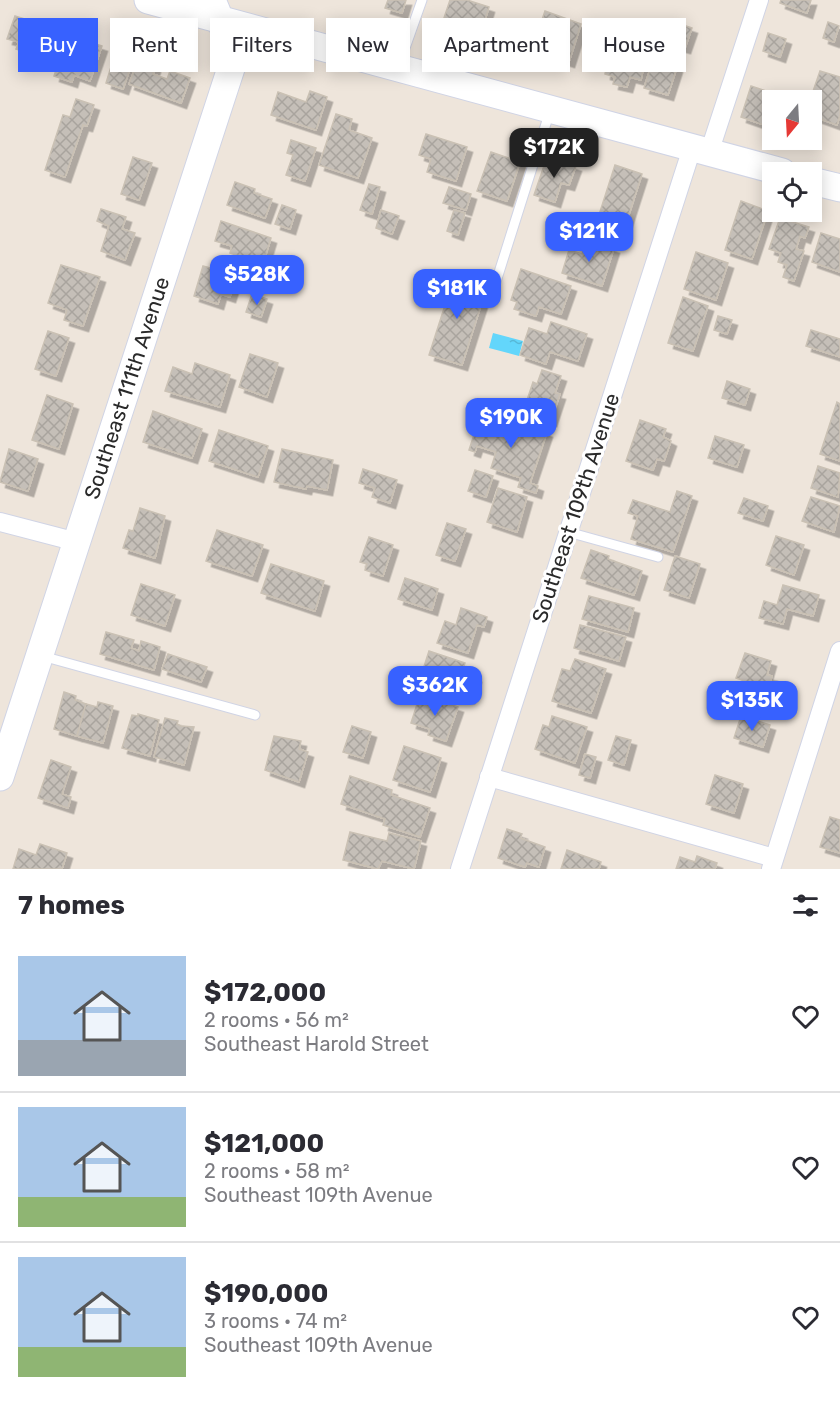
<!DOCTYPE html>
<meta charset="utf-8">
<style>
:root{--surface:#fff;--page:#f2f2f3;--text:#2b2b33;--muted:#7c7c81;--line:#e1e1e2;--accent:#3761ff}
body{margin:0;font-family:Rubik,sans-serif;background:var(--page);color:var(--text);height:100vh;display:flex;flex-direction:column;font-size:22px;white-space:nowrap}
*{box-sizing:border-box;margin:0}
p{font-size:20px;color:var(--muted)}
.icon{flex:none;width:33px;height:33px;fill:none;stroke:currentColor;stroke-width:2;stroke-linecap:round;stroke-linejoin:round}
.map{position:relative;height:869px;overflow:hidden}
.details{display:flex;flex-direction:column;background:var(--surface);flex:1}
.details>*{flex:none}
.banner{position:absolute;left:18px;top:18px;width:804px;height:54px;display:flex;gap:12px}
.needle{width:39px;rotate:198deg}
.buttons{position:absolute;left:762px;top:90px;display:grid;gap:12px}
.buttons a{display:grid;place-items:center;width:60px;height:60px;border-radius:0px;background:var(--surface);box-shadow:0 3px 15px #0003;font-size:30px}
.price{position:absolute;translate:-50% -51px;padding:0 14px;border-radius:12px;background:var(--accent);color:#fff;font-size:20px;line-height:39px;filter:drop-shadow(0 2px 3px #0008)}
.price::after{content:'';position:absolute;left:50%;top:36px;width:18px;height:14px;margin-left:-9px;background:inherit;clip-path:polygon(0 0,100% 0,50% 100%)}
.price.current{background:#222;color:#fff}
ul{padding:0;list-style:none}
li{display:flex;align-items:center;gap:18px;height:150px;padding:0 18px}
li+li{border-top:2px solid var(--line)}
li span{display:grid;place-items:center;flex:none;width:168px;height:120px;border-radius:0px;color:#555}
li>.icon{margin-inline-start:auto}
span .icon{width:72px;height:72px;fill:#fffc;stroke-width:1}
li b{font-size:26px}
h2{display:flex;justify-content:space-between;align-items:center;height:72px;padding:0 18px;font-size:26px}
.pill{padding:0 21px;border-radius:0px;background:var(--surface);box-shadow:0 3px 15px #0003;font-size:21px;line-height:54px}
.pill.current{background:var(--accent);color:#fff}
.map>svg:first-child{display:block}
.water{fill:url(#water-ripples)}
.building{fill:url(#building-cross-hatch);stroke:#cac1b4;stroke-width:1.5;filter:url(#shadow)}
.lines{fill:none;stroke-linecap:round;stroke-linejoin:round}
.lane-casing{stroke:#d0d4e5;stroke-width:11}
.street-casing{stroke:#d0d4e5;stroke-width:20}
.secondary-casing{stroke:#d0d4e5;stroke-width:29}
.lane{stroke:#fff;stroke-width:9}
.street{stroke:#fff;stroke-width:18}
.secondary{stroke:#fff;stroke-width:27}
.labels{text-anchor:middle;stroke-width:6;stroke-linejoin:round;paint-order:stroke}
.street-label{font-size:21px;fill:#2a2a2a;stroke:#fff}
</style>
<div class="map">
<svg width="840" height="869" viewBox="0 0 840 869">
<defs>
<pattern id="water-ripples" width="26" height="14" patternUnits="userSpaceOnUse" patternTransform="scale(1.5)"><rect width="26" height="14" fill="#63d6fb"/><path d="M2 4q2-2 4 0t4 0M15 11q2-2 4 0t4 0" fill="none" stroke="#56b8d7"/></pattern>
<pattern id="building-cross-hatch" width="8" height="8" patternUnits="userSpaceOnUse" patternTransform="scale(1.5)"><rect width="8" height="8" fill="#c5bfb8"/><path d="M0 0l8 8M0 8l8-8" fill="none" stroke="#a9a49e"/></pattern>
<filter id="shadow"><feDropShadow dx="5.5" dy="5.5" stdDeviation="0" flood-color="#0004"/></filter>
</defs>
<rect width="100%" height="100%" fill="#eee5db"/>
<polygon class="water" points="493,333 523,341 519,356 489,348"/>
<g class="building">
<polygon points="388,0 406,0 402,13 385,8"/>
<polygon points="450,0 467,0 489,7 481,33 443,21"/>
<polygon points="781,0 811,0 807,13 780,3"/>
<polygon points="545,11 581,24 569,62 532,49"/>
<polygon points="15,16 54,28 44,58 16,49 19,42 7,39"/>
<polygon points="674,22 692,28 685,48 667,43"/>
<polygon points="828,22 839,26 834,42 823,38"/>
<polygon points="768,33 786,39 780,57 763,51"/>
<polygon points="68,35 102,46 90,81 74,75 72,82 54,76"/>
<polygon points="619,38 636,42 632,58 645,60 641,80 630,77 627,87 613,84 615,77 605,74 608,59 595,55 599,40 617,44"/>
<polygon points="656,50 676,56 673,66 653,60"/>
<polygon points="114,57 132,63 123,89 106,83"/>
<polygon points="653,60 677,67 668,95 644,88"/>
<polygon points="138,61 155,67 153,74 167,79 170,71 190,78 181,103 129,84"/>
<polygon points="820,71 840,77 840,115 837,125 812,116 810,100"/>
<polygon points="751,86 775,94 764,125 741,117"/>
<polygon points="310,91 327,97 316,130 271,115 278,92 306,102"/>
<polygon points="76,99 94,105 87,126 83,125 65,177 45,170 63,115 70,117"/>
<polygon points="336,114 352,119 349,130 372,138 358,178 319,165"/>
<polygon points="426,134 467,147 456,181 427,172 431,159 419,155"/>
<polygon points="291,140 316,148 305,181 286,175 293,155 287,153"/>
<polygon points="491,152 520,162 507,201 477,191"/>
<polygon points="133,157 152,163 139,200 121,194"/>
<polygon points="547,157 576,166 569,185 561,183 555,202 534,195"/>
<polygon points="615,165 642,174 624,230 597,221"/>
<polygon points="235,182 255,189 254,193 272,199 265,218 227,205"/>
<polygon points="369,184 380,187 372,214 360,210"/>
<polygon points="449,187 471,194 466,210 443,203"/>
<polygon points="741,201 768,211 752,259 725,250"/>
<polygon points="282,205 296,210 290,229 275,224"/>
<polygon points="101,209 126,217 122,229 135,233 125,260 101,251 109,226 97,221"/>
<polygon points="381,210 399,216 392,234 376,228"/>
<polygon points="454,210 465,213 458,235 447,231"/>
<polygon points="780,218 809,227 805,238 800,236 796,249 804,251 794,281 783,277 787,265 778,262 781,253 769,249"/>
<polygon points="221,221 271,238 263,264 230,253 232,246 215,241"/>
<polygon points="821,233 840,239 840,272 812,262"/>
<polygon points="587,239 614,248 602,286 562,273 569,250 582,254"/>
<polygon points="696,252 728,263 716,300 684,289"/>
<polygon points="219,261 247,270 243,283 235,281 230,297 221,294 218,304 194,296 203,266 217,270"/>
<polygon points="61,265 100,277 83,326 64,320 67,310 48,303"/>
<polygon points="521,269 571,286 561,314 539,307 536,316 514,309 517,302 511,300"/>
<polygon points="456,271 481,278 474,299 482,302 462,365 429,355"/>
<polygon points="252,294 267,299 261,317 246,312"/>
<polygon points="683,297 708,306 693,351 668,343"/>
<polygon points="718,316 732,320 727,334 714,330"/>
<polygon points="551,322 587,334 578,361 550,352 546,364 520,355 529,328 547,334"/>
<polygon points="811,330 840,339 840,357 806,346"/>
<polygon points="48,331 69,338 56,376 35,369"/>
<polygon points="250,354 278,363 267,397 239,387"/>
<polygon points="195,363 230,375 220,407 165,391 173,367 192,374"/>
<polygon points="542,370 561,376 555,393 560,394 551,421 523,412 533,382 537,384"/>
<polygon points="727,381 750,389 745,405 722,398"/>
<polygon points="47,395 73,404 59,449 32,440"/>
<polygon points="837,402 840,404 840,461 820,454"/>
<polygon points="153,411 202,429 192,458 143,442"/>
<polygon points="480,416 523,430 525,424 547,432 530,483 538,486 536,493 518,487 521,478 491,468 496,452 477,446 475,452 469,450"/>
<polygon points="640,420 666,429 663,437 671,441 664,461 657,459 653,470 626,461"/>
<polygon points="219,430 268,446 258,477 209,461"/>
<polygon points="715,436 744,445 737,467 708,458"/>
<polygon points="9,449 38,459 28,491 0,482"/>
<polygon points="282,449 333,460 327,490 307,486 306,489 274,482"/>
<polygon points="818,466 840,473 838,497 811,488"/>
<polygon points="363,469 397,480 390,503 372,497 375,488 359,483"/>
<polygon points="475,470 493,476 486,497 468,491"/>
<polygon points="498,488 527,497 517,532 487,522"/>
<polygon points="677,491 692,496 673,552 631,539 638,516 628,513 633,500 670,512"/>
<polygon points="811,497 840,506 834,532 802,521"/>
<polygon points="744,498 768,506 763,521 738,513"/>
<polygon points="140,508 165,516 155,558 123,548 129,530 133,531"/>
<polygon points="447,523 466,529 455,561 436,555"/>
<polygon points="217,530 263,545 252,576 206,561"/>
<polygon points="776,536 804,545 794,575 766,565"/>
<polygon points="369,537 393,545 383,576 365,570 367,564 360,562"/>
<polygon points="591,550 609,556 608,559 642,571 634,595 581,578"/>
<polygon points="675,556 700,564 689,598 664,590"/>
<polygon points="271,564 324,581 315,611 261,593"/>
<polygon points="405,578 438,589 432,610 398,599"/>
<polygon points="141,584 175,595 165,626 131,615"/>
<polygon points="783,585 819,595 813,616 787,609 783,624 759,618 764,601 777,605"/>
<polygon points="589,596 634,608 628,632 582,619"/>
<polygon points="461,608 487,617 484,627 477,625 468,653 437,643 445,621 456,625"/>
<polygon points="580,625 626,637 619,661 574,648"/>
<polygon points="106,632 134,640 131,648 139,651 141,641 160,647 154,670 100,654"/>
<polygon points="429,651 465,663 462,672 476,677 469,698 429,685 430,682 420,679"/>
<polygon points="745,653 771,661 767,675 772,676 765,699 750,694 754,684 736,678"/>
<polygon points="168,654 207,667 201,682 162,669"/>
<polygon points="575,659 606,669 591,713 552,701 562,669 570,671"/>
<polygon points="64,692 76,696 75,700 86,704 77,736 54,729"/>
<polygon points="420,695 458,707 446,741 428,735 430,729 411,723"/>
<polygon points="98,702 113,706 103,743 77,736 86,704 97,707"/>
<polygon points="138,714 159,720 150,756 122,748 132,715 138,716"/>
<polygon points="552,716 587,727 575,763 535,749 543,725 549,727"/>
<polygon points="741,716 770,725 763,747 734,738"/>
<polygon points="165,718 178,721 177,724 181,726 194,727 184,765 154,757"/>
<polygon points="352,726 371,732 363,758 343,752"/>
<polygon points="274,736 301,741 299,749 308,752 299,782 265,770"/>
<polygon points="616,736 631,740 624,765 608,760"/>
<polygon points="404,746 441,758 430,792 393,780"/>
<polygon points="585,754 596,757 590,778 579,775"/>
<polygon points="51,760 71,767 62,794 71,797 68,808 38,798"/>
<polygon points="715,775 743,784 734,813 706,804"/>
<polygon points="350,776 392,790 391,795 430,808 420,837 383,825 385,819 341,804"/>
<polygon points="830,817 840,820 840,853 820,847"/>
<polygon points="507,829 522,834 520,838 545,847 539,867 527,863 525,867 498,858"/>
<polygon points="350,832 387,841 389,833 421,841 414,869 382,861 378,869 343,860"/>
<polygon points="40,844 67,853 62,869 13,869 19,849 36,855"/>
<polygon points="567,850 601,862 599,869 561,869"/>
<polygon points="697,856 717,863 715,869 676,869 680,857 695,862"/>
</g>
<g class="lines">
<g class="lane-casing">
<g id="lane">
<polyline points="399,65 422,0"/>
<polyline points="495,285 550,111"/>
<polyline points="568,532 658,557"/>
<polyline points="42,656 255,715"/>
</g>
</g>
<g class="street-casing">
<g id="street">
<polyline points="709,153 759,0"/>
<polyline points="0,522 77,542"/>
<polyline points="489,777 774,858"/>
<polyline points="460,869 692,148"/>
<polyline points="771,869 840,651"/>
</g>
</g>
<g class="secondary-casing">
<g id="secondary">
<polyline points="148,0 782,172"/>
<polyline points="812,181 840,188"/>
<polyline points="0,777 235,56 212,0"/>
</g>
</g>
<use href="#lane" class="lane"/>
<use href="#street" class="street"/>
<use href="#secondary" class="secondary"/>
</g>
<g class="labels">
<g class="street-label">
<text transform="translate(127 388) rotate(-72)" y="7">Southeast 111th Avenue</text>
<text transform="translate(576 508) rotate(-72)" y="7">Southeast 109th Avenue</text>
</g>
</g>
</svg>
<div class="buttons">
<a><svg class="needle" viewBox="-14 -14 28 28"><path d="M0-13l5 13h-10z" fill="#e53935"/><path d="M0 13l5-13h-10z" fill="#7c7c81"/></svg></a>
<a><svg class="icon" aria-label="locate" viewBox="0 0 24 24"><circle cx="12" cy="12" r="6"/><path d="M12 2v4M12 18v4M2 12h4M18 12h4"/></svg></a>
</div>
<b class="price current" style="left:554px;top:179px">$172K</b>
<b class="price" style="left:589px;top:263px">$121K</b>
<b class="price" style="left:257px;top:306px">$528K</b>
<b class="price" style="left:457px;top:320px">$181K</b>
<b class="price" style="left:511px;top:449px">$190K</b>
<b class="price" style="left:435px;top:717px">$362K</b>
<b class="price" style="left:752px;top:732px">$135K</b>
<div class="banner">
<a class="pill current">Buy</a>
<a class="pill">Rent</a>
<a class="pill">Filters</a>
<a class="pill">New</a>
<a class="pill">Apartment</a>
<a class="pill">House</a>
</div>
</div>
<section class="details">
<h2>7 homes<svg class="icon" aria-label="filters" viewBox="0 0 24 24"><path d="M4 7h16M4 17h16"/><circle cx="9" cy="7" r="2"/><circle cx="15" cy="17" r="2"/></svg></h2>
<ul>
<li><span style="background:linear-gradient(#a9c7e8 70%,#9aa5b1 0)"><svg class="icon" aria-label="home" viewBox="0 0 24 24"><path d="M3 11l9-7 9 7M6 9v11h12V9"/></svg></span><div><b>$172,000</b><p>2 rooms · 56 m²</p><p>Southeast Harold Street</p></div><svg class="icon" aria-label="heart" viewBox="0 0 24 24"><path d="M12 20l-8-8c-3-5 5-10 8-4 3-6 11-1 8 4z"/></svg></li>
<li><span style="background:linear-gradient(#a9c7e8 75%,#8fb573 0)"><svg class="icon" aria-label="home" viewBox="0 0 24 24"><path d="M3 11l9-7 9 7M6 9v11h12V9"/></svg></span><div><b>$121,000</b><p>2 rooms · 58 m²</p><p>Southeast 109th Avenue</p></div><svg class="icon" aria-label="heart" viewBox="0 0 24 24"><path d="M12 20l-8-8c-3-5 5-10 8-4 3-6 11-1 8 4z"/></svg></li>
<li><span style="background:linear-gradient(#a9c7e8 75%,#8fb573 0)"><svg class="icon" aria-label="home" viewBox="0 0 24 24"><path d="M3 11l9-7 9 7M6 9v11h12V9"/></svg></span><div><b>$190,000</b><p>3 rooms · 74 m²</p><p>Southeast 109th Avenue</p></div><svg class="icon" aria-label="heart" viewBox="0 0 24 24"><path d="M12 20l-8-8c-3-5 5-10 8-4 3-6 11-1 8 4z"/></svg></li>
</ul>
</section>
